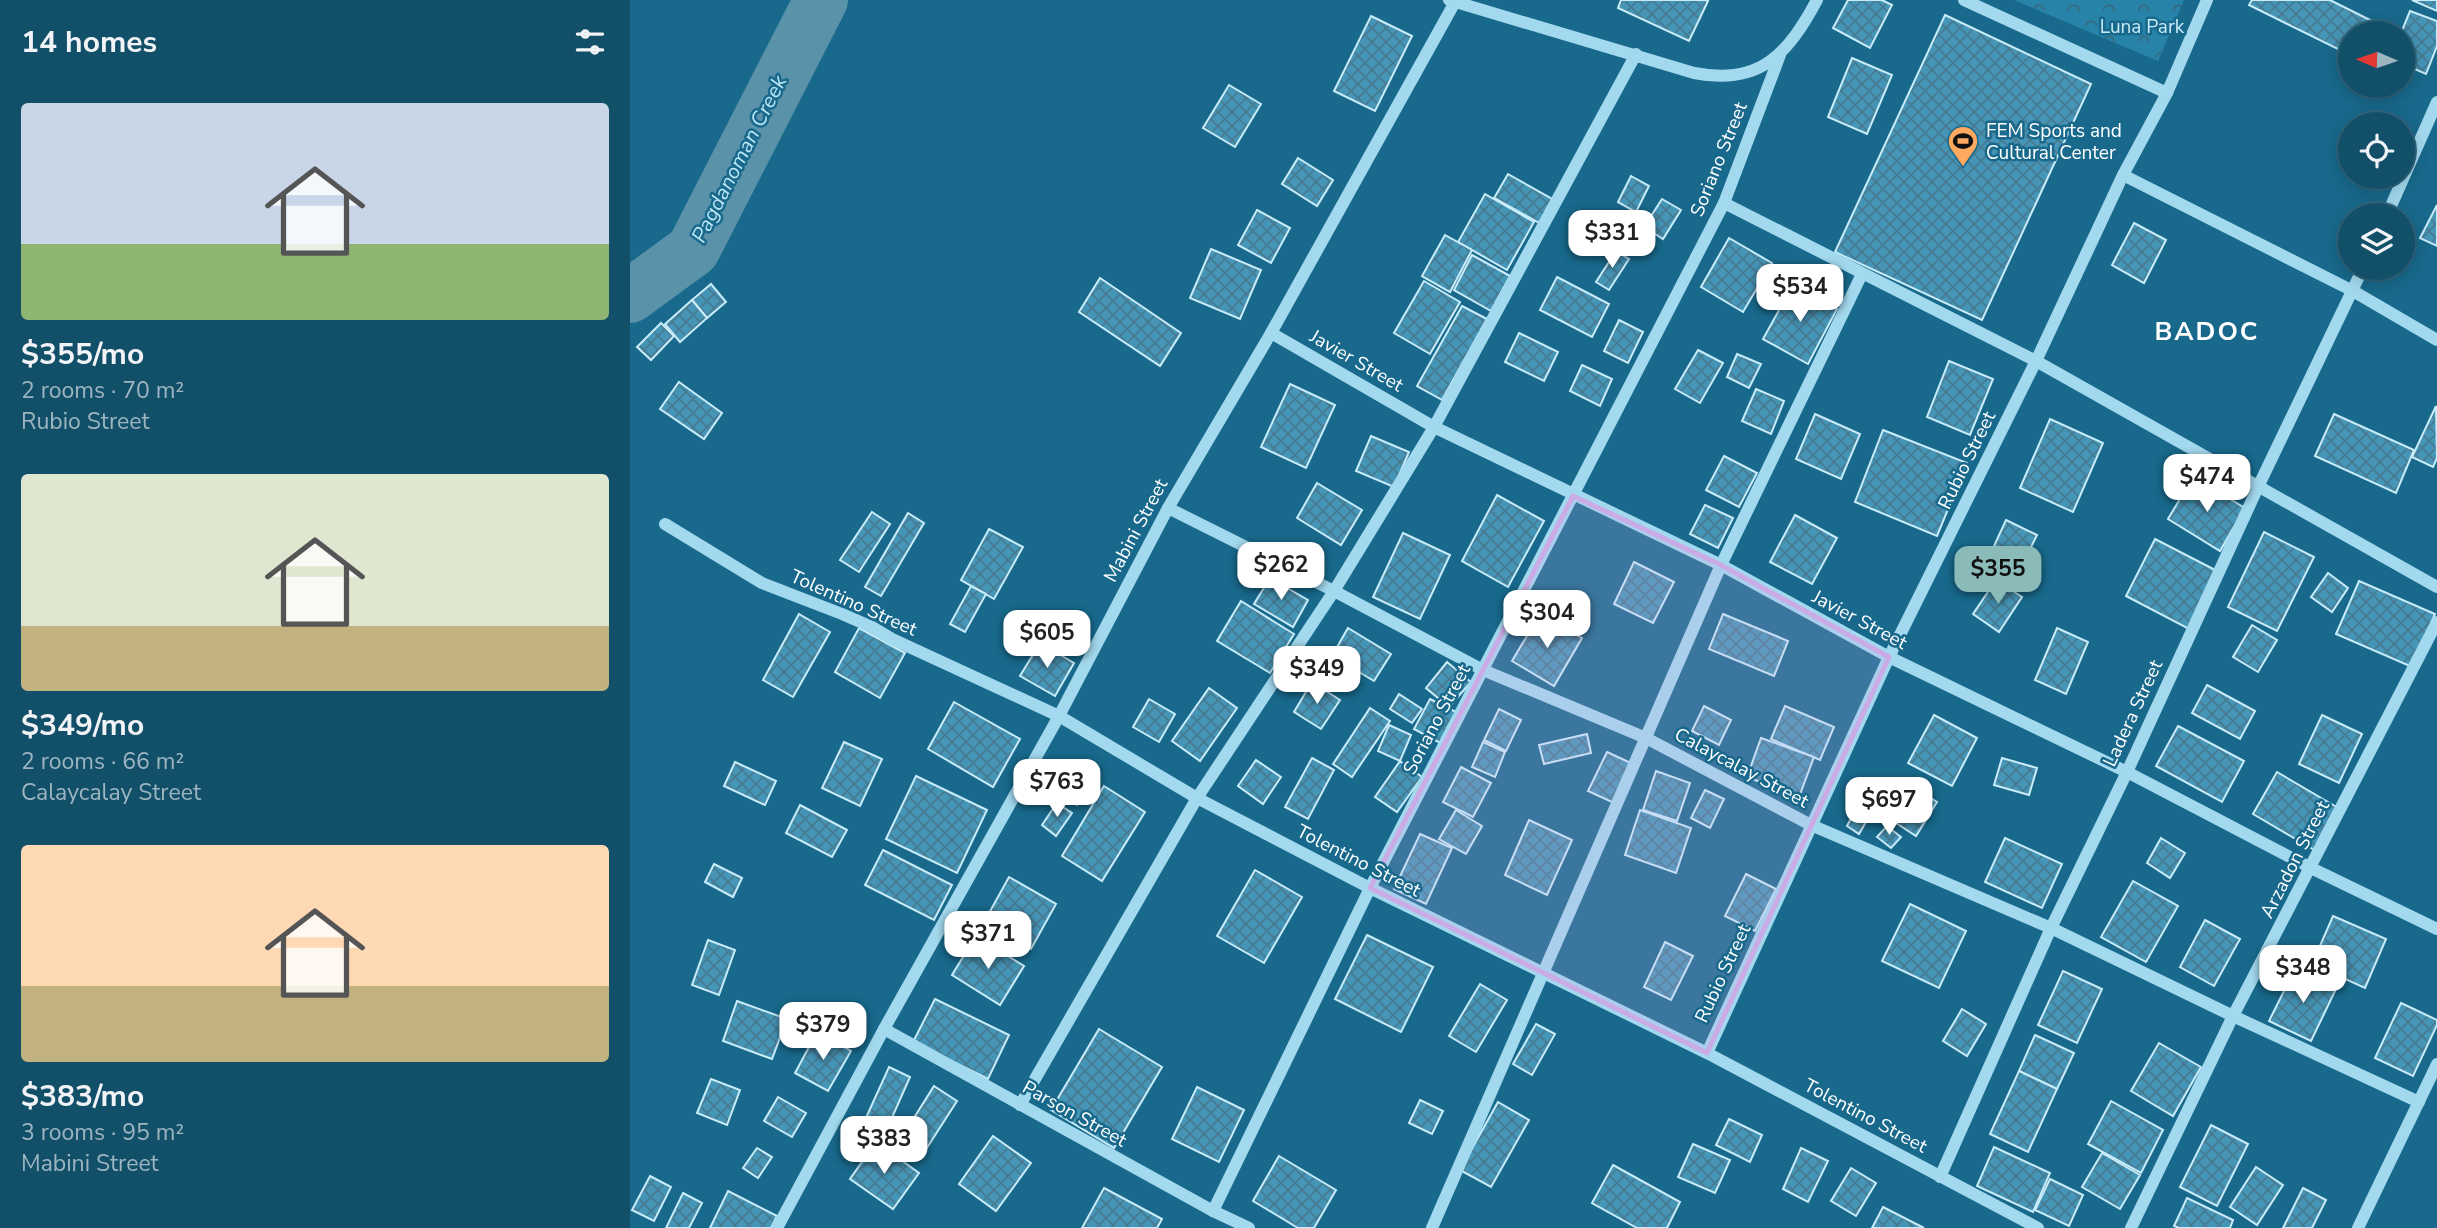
<!DOCTYPE html>
<meta charset="utf-8">
<style>
:root{--surface:#124f69;--page:#1f5971;--text:#f1f3f6;--muted:#9cb5c0;--line:#31667d;--accent:#8bbbb9}
body{margin:0;font-family:"Nunito Sans",sans-serif;background:var(--page);color:var(--text);height:100vh;display:flex;flex-direction:column;font-size:26px;white-space:nowrap}
*{box-sizing:border-box;margin:0}
p{font-size:23px;color:var(--muted)}
.icon{flex:none;width:38px;height:38px;fill:none;stroke:currentColor;stroke-width:2;stroke-linecap:round;stroke-linejoin:round}
.map{position:relative;flex:1;overflow:hidden}
.sheet{display:flex;flex-direction:column;background:var(--surface);width:630px}
.sheet>*{flex:none}
.needle{width:46px;rotate:272deg}
.buttons{position:absolute;left:1708px;top:21px;display:grid;gap:14px}
.buttons a{display:grid;place-items:center;width:77px;height:77px;border-radius:50%;background:var(--surface);box-shadow:0 4px 18px #0003,0 0 0 2px var(--line);font-size:35px}
.price{position:absolute;translate:-50% -60px;padding:0 16px;border-radius:14px;background:#fff;color:#222;font-size:23px;line-height:46px;filter:drop-shadow(0 2px 4px #0008)}
.price::after{content:'';position:absolute;left:50%;top:42px;width:21px;height:16px;margin-left:-10px;background:inherit;clip-path:polygon(0 0,100% 0,50% 100%)}
.price.current{background:var(--accent);color:#111}
ul{padding:0;list-style:none}
li{display:grid;align-content:center;gap:14px;height:371px;padding:0 21px}
li span{display:grid;place-items:center;height:217px;border-radius:7px;color:#555}
li>.icon{margin-inline-start:auto}
span .icon{width:126px;height:126px;fill:#fffc;stroke-width:1}
li b{font-size:30px}
h2{display:flex;justify-content:space-between;align-items:center;height:84px;padding:0 21px;font-size:30px}
main{display:flex;flex:1;min-height:0}
.map>svg:first-child{display:block}
.park{fill:url(#park-crowns)}
.lines{fill:none;stroke-linecap:round;stroke-linejoin:round}
.river{stroke:#5a92aa;stroke-width:54}
.building{fill:url(#building-cross-hatch);stroke:#c9ecfa;stroke-width:2}
.minor{stroke:#a3d9ee;stroke-width:12}
.marked{fill:#caabe5;fill-opacity:0.2;stroke:#caabe5;stroke-width:5;stroke-linejoin:round}
.labels{text-anchor:middle;stroke-width:5;stroke-linejoin:round;paint-order:stroke}
.park-label{font-size:19px;fill:#c9ecfa;stroke:#18698c}
.poi-label{font-size:19px;fill:#fff;stroke:#18698c;text-anchor:start}
.street-label{font-size:19px;fill:#fff;stroke:#18698c}
.water-label{font-size:21px;font-style:italic;fill:#bbe6f6;stroke:#18698c}
.district-label{font-size:26px;font-weight:bold;letter-spacing:2px;fill:#fff;stroke:#18698c}
</style>
<main>
<section class="sheet">
<h2>14 homes<svg class="icon" aria-label="filters" viewBox="0 0 24 24"><path d="M4 7h16M4 17h16"/><circle cx="9" cy="7" r="2"/><circle cx="15" cy="17" r="2"/></svg></h2>
<ul>
<li><span style="background:linear-gradient(#c9d6e8 65%,#8fb573 0)"><svg class="icon" aria-label="home" viewBox="0 0 24 24"><path d="M3 11l9-7 9 7M6 9v11h12V9"/></svg></span><div><b>$355/mo</b><p>2 rooms · 70 m²</p><p>Rubio Street</p></div></li>
<li><span style="background:linear-gradient(#dfe7d0 70%,#c2b280 0)"><svg class="icon" aria-label="home" viewBox="0 0 24 24"><path d="M3 11l9-7 9 7M6 9v11h12V9"/></svg></span><div><b>$349/mo</b><p>2 rooms · 66 m²</p><p>Calaycalay Street</p></div></li>
<li><span style="background:linear-gradient(#ffd9b3 65%,#c2b280 0)"><svg class="icon" aria-label="home" viewBox="0 0 24 24"><path d="M3 11l9-7 9 7M6 9v11h12V9"/></svg></span><div><b>$383/mo</b><p>3 rooms · 95 m²</p><p>Mabini Street</p></div></li>
</ul>
</section>
<div class="map">
<svg width="1807" height="1228" viewBox="0 0 1807 1228">
<defs>
<pattern id="park-crowns" width="20" height="18" patternUnits="userSpaceOnUse" patternTransform="scale(1.75)"><rect width="20" height="18" fill="#2883a9"/><path d="M2 6a3 3 0 1 1 6 0M12 15a3 3 0 1 1 6 0" fill="none" stroke="#386a7f"/></pattern>
<pattern id="building-cross-hatch" width="8" height="8" patternUnits="userSpaceOnUse" patternTransform="scale(1.75)"><rect width="8" height="8" fill="#4595b7"/><path d="M0 0l8 8M0 8l8-8" fill="none" stroke="#477b92"/></pattern>
</defs>
<rect width="100%" height="100%" fill="#18698c"/>
<polygon class="park" points="1384,0 1554,0 1528,61"/>
<g class="lines">
<polyline class="river" points="0,296 63,250 191,0"/>
</g>
<g class="building">
<polygon points="991,0 1075,0 1078,1 1059,41 988,8"/>
<polygon points="1218,0 1252,0 1262,5 1240,48 1203,28"/>
<polygon points="1622,0 1700,0 1766,33 1720,33 1720,55 1619,5"/>
<polygon points="1782,0 1807,0 1807,11"/>
<polygon points="1780,11 1807,21 1807,46 1796,74 1773,64 1771,33"/>
<polygon points="1315,15 1461,84 1352,320 1205,252"/>
<polygon points="741,16 782,36 745,111 704,91"/>
<polygon points="1222,58 1262,75 1237,134 1198,117"/>
<polygon points="599,85 631,104 605,147 573,128"/>
<polygon points="668,158 703,180 687,206 652,184"/>
<polygon points="878,174 924,200 911,224 864,198"/>
<polygon points="1001,176 1019,186 1006,212 988,202"/>
<polygon points="855,194 904,222 877,270 828,242"/>
<polygon points="1032,199 1051,210 1033,239 1014,227"/>
<polygon points="1807,205 1807,246 1790,238"/>
<polygon points="627,210 660,228 641,263 608,245"/>
<polygon points="1504,223 1536,240 1514,283 1482,265"/>
<polygon points="815,235 842,250 820,292 792,276"/>
<polygon points="1099,238 1142,263 1113,312 1071,287"/>
<polygon points="581,249 631,270 610,319 560,298"/>
<polygon points="986,251 999,259 979,290 966,282"/>
<polygon points="842,255 880,276 861,311 824,290"/>
<polygon points="927,277 979,304 962,337 910,310"/>
<polygon points="470,278 551,333 530,366 449,312"/>
<polygon points="794,281 830,302 800,354 764,333"/>
<polygon points="81,284 96,302 77,318 62,300"/>
<polygon points="1163,285 1207,309 1178,364 1133,339"/>
<polygon points="62,300 77,318 50,342 35,324"/>
<polygon points="832,306 857,319 812,400 787,386"/>
<polygon points="989,320 1013,332 998,363 974,351"/>
<polygon points="31,323 44,336 21,360 7,347"/>
<polygon points="889,333 928,352 914,381 875,362"/>
<polygon points="1068,350 1093,363 1070,403 1045,389"/>
<polygon points="1107,354 1131,364 1119,388 1097,377"/>
<polygon points="1319,361 1363,379 1340,435 1297,417"/>
<polygon points="952,365 982,379 970,406 940,391"/>
<polygon points="49,382 92,413 74,439 30,409"/>
<polygon points="660,384 705,405 676,468 631,447"/>
<polygon points="1126,389 1154,401 1141,434 1112,421"/>
<polygon points="1806,406 1807,458 1803,467 1782,457"/>
<polygon points="1185,414 1230,434 1211,479 1166,459"/>
<polygon points="1704,414 1784,450 1766,493 1685,456"/>
<polygon points="1420,419 1473,443 1443,512 1390,488"/>
<polygon points="1253,430 1337,463 1307,536 1225,502"/>
<polygon points="741,436 779,452 764,487 726,471"/>
<polygon points="1094,456 1127,473 1109,507 1076,490"/>
<polygon points="1563,477 1615,508 1590,551 1538,519"/>
<polygon points="687,483 732,510 711,545 667,518"/>
<polygon points="867,495 914,521 878,587 832,561"/>
<polygon points="1075,505 1103,518 1088,548 1060,534"/>
<polygon points="242,512 260,524 229,572 210,560"/>
<polygon points="278,513 294,523 251,596 235,587"/>
<polygon points="1165,515 1207,538 1182,584 1140,562"/>
<polygon points="1376,520 1407,535 1394,561 1364,546"/>
<polygon points="359,529 393,547 364,599 331,580"/>
<polygon points="1634,532 1684,557 1647,631 1598,607"/>
<polygon points="773,533 820,555 790,619 743,597"/>
<polygon points="1525,539 1589,572 1559,629 1496,596"/>
<polygon points="1004,562 1044,582 1023,623 984,604"/>
<polygon points="1698,573 1718,588 1702,612 1681,597"/>
<polygon points="640,578 678,600 663,627 624,604"/>
<polygon points="1366,580 1392,597 1369,632 1343,614"/>
<polygon points="1729,581 1805,614 1782,667 1706,634"/>
<polygon points="341,586 356,594 335,632 320,624"/>
<polygon points="611,601 664,634 640,673 587,641"/>
<polygon points="169,614 200,632 163,697 133,680"/>
<polygon points="910,614 952,638 924,686 882,661"/>
<polygon points="1093,614 1158,641 1144,676 1079,649"/>
<polygon points="1622,625 1647,640 1628,672 1603,657"/>
<polygon points="229,628 275,653 250,698 205,672"/>
<polygon points="718,628 761,654 744,681 702,656"/>
<polygon points="1427,628 1458,642 1436,694 1405,680"/>
<polygon points="410,643 444,663 425,696 390,676"/>
<polygon points="817,662 841,682 819,707 796,688"/>
<polygon points="682,682 710,700 691,729 664,712"/>
<polygon points="1577,685 1625,711 1610,739 1562,713"/>
<polygon points="579,688 607,708 570,761 542,741"/>
<polygon points="769,694 792,709 782,723 760,709"/>
<polygon points="519,699 545,714 529,742 503,727"/>
<polygon points="800,699 828,713 812,744 784,729"/>
<polygon points="324,702 390,739 363,787 298,749"/>
<polygon points="1074,706 1101,720 1089,745 1062,731"/>
<polygon points="1155,706 1204,727 1190,760 1141,739"/>
<polygon points="740,708 760,721 722,777 703,764"/>
<polygon points="869,709 891,720 876,751 854,740"/>
<polygon points="1304,715 1347,738 1322,786 1278,763"/>
<polygon points="1692,715 1732,734 1709,783 1669,764"/>
<polygon points="759,725 781,735 770,761 748,751"/>
<polygon points="1548,726 1614,761 1592,802 1526,766"/>
<polygon points="957,734 961,753 914,764 909,745"/>
<polygon points="1131,738 1184,757 1169,797 1117,777"/>
<polygon points="214,742 252,759 230,806 192,788"/>
<polygon points="853,742 875,752 865,777 842,767"/>
<polygon points="977,752 1003,764 984,803 958,791"/>
<polygon points="682,758 704,770 678,819 655,807"/>
<polygon points="1372,758 1407,768 1399,795 1364,785"/>
<polygon points="626,760 651,777 633,804 608,786"/>
<polygon points="770,761 792,777 767,812 745,797"/>
<polygon points="105,762 146,781 135,805 94,786"/>
<polygon points="831,767 861,783 843,817 813,802"/>
<polygon points="1026,771 1060,783 1047,821 1013,810"/>
<polygon points="1647,772 1710,809 1686,851 1623,814"/>
<polygon points="286,776 357,810 327,873 256,839"/>
<polygon points="452,781 459,785 447,805 440,801"/>
<polygon points="1275,782 1307,802 1286,836 1254,815"/>
<polygon points="474,786 515,812 472,881 432,856"/>
<polygon points="1075,790 1094,799 1080,828 1061,818"/>
<polygon points="1232,798 1245,806 1229,834 1217,826"/>
<polygon points="427,803 442,813 426,836 412,825"/>
<polygon points="170,805 217,830 202,857 156,833"/>
<polygon points="826,810 852,826 836,854 809,839"/>
<polygon points="1010,810 1061,828 1046,873 995,855"/>
<polygon points="899,820 942,840 917,895 875,875"/>
<polygon points="1257,826 1271,837 1261,848 1247,837"/>
<polygon points="790,834 822,848 796,904 764,889"/>
<polygon points="1375,838 1432,864 1412,908 1355,882"/>
<polygon points="1531,838 1555,853 1540,878 1517,863"/>
<polygon points="253,850 322,885 304,920 235,885"/>
<polygon points="84,864 112,878 103,897 75,882"/>
<polygon points="625,870 672,897 634,963 587,936"/>
<polygon points="1116,874 1146,889 1125,931 1095,916"/>
<polygon points="379,877 426,904 401,949 354,922"/>
<polygon points="1503,881 1548,906 1516,962 1471,937"/>
<polygon points="1280,904 1336,931 1309,988 1252,961"/>
<polygon points="1703,916 1756,939 1735,988 1682,964"/>
<polygon points="1575,920 1610,939 1584,986 1550,967"/>
<polygon points="737,935 803,967 771,1032 705,999"/>
<polygon points="346,936 394,966 370,1005 322,975"/>
<polygon points="78,940 105,950 89,995 62,985"/>
<polygon points="1035,942 1063,956 1041,1000 1014,987"/>
<polygon points="1665,969 1706,989 1681,1041 1639,1021"/>
<polygon points="1433,971 1472,989 1447,1043 1408,1025"/>
<polygon points="850,984 877,1000 846,1052 819,1036"/>
<polygon points="305,999 379,1035 358,1079 283,1042"/>
<polygon points="107,1001 157,1019 142,1059 93,1041"/>
<polygon points="1771,1003 1807,1020 1807,1025 1783,1076 1745,1058"/>
<polygon points="1332,1009 1356,1024 1337,1056 1313,1041"/>
<polygon points="906,1024 925,1034 902,1075 883,1064"/>
<polygon points="469,1029 532,1067 484,1148 421,1110"/>
<polygon points="187,1032 221,1051 198,1091 165,1073"/>
<polygon points="1405,1035 1444,1053 1427,1089 1389,1071"/>
<polygon points="1529,1043 1571,1067 1543,1116 1501,1091"/>
<polygon points="259,1067 280,1077 257,1129 235,1120"/>
<polygon points="1389,1071 1427,1089 1398,1152 1360,1134"/>
<polygon points="81,1079 110,1090 97,1125 67,1113"/>
<polygon points="304,1086 327,1101 295,1151 272,1137"/>
<polygon points="567,1087 614,1110 589,1162 542,1139"/>
<polygon points="148,1097 176,1113 162,1137 134,1121"/>
<polygon points="790,1100 813,1111 802,1134 779,1123"/>
<polygon points="1481,1101 1533,1130 1511,1173 1458,1144"/>
<polygon points="868,1102 899,1120 861,1187 830,1170"/>
<polygon points="1099,1119 1132,1135 1120,1162 1086,1145"/>
<polygon points="1581,1125 1618,1144 1587,1206 1550,1187"/>
<polygon points="363,1136 401,1163 366,1211 329,1184"/>
<polygon points="246,1142 289,1173 263,1209 220,1179"/>
<polygon points="1063,1144 1100,1160 1085,1193 1048,1177"/>
<polygon points="1364,1147 1420,1173 1403,1212 1347,1186"/>
<polygon points="127,1148 142,1157 128,1178 113,1168"/>
<polygon points="1171,1148 1198,1161 1178,1202 1153,1189"/>
<polygon points="1472,1153 1510,1175 1490,1209 1452,1187"/>
<polygon points="649,1156 706,1190 684,1228 668,1228 623,1201"/>
<polygon points="983,1165 1050,1202 1037,1228 1007,1228 962,1203"/>
<polygon points="1626,1167 1653,1185 1627,1225 1600,1207"/>
<polygon points="1221,1168 1246,1183 1226,1216 1201,1201"/>
<polygon points="20,1176 41,1187 24,1221 2,1210"/>
<polygon points="1420,1179 1453,1195 1439,1226 1405,1210"/>
<polygon points="474,1188 532,1219 527,1228 452,1228"/>
<polygon points="1673,1188 1696,1200 1682,1228 1653,1228"/>
<polygon points="98,1191 147,1216 141,1228 80,1228"/>
<polygon points="53,1193 72,1203 59,1228 36,1228"/>
<polygon points="1557,1198 1603,1220 1600,1228 1549,1228 1544,1226"/>
<polygon points="1253,1207 1294,1228 1242,1228"/>
</g>
<g class="lines">
<g class="minor">
<path d="M819,0L1064,73C1130,86 1158,54 1187,0"/>
<polyline points="1334,0 1537,93"/>
<polyline points="1493,175 1723,291 1807,340"/>
<polyline points="1094,203 1406,361 1807,587"/>
<polyline points="1757,215 1807,102"/>
<polyline points="641,333 804,427 1091,565 1259,657 1497,772 1681,868 1807,929"/>
<polyline points="538,508 704,591 853,670 1016,738 1181,825 1421,928 1603,1016 1789,1102"/>
<polyline points="35,524 132,583 212,614 242,627 262,639 429,716 567,798 740,888 1077,1053 1408,1228"/>
<polyline points="254,1029 583,1211 619,1228"/>
<polyline points="1077,1053 1259,657 1406,361 1493,175 1537,93 1577,0"/>
<polyline points="390,1105 567,798 704,591 804,427 1006,54"/>
<polyline points="1310,1177 1421,928 1497,772 1628,487 1733,268"/>
<polyline points="583,1211 740,888 1094,203 1150,55"/>
<polyline points="147,1228 254,1029 429,716 538,508 641,333 825,2"/>
<polyline points="802,1228 1091,565 1232,274"/>
<polyline points="1501,1228 1603,1016 1807,622"/>
<polyline points="1728,1228 1807,1064"/>
</g>
</g>
<path class="marked" d="M943,496L1091,565L1259,657L1077,1053L740,888Z"/>
<defs>
<g id="stadium-pin" transform="scale(1.575)"><path d="M0 17L-7.5 6A9.5 9.5 0 1 1 7.5 6Z" fill="#ffa860" stroke="#18698c"/><path d="M0-5a6.5 5 0 1 0 0 10a6.5 5 0 1 0 0-10ZM-3.5-1.8h7v3.6h-7Z" fill="#111"/></g>
</defs>
<g fill-rule="evenodd">
<use href="#stadium-pin" x="1333" y="141"/>
</g>
<g class="labels">
<g class="park-label">
<text x="1512" y="33">Luna Park</text>
</g>
<g class="poi-label">
<text x="1356" y="137">FEM Sports and<tspan x="1356" dy="22">Cultural Center</tspan></text>
</g>
<g class="street-label">
<text transform="translate(1088 159) rotate(-68)" y="7">Soriano Street</text>
<text transform="translate(727 360) rotate(30)" y="7">Javier Street</text>
<text transform="translate(1336 460) rotate(-64)" y="7">Rubio Street</text>
<text transform="translate(505 530) rotate(-62)" y="7">Mabini Street</text>
<text transform="translate(224 602) rotate(24)" y="7">Tolentino Street</text>
<text transform="translate(1230 619) rotate(28)" y="7">Javier Street</text>
<text transform="translate(1502 713) rotate(-65)" y="7">Ladera Street</text>
<text transform="translate(806 719) rotate(-62)" y="7">Soriano Street</text>
<text transform="translate(1112 767) rotate(28)" y="7">Calaycalay Street</text>
<text transform="translate(1664 859) rotate(-63)" y="7">Arzadon Street</text>
<text transform="translate(729 860) rotate(27)" y="7">Tolentino Street</text>
<text transform="translate(1092 973) rotate(-65)" y="7">Rubio Street</text>
<text transform="translate(445 1113) rotate(29)" y="7">Parson Street</text>
<text transform="translate(1236 1115) rotate(28)" y="7">Tolentino Street</text>
</g>
<g class="water-label">
<text transform="translate(109 159) rotate(-63)" y="7">Pagdanoman Creek</text>
</g>
<g class="district-label">
<text x="1577" y="340">BADOC</text>
</g>
</g>
</svg>
<div class="buttons">
<a><svg class="needle" viewBox="-14 -14 28 28"><path d="M0-13l5 13h-10z" fill="#e53935"/><path d="M0 13l5-13h-10z" fill="#9cb5c0"/></svg></a>
<a><svg class="icon" aria-label="locate" viewBox="0 0 24 24"><circle cx="12" cy="12" r="6"/><path d="M12 2v4M12 18v4M2 12h4M18 12h4"/></svg></a>
<a><svg class="icon" aria-label="layers" viewBox="0 0 24 24"><path d="M12 4l9 5-9 5-9-5zM3 14l9 5 9-5"/></svg></a>
</div>
<b class="price" style="left:982px;top:270px">$331</b>
<b class="price" style="left:1170px;top:324px">$534</b>
<b class="price" style="left:1577px;top:514px">$474</b>
<b class="price" style="left:651px;top:602px">$262</b>
<b class="price current" style="left:1368px;top:606px">$355</b>
<b class="price" style="left:917px;top:650px">$304</b>
<b class="price" style="left:417px;top:670px">$605</b>
<b class="price" style="left:687px;top:706px">$349</b>
<b class="price" style="left:427px;top:819px">$763</b>
<b class="price" style="left:1259px;top:837px">$697</b>
<b class="price" style="left:358px;top:971px">$371</b>
<b class="price" style="left:1673px;top:1005px">$348</b>
<b class="price" style="left:193px;top:1062px">$379</b>
<b class="price" style="left:254px;top:1176px">$383</b>
</div>
</main>
